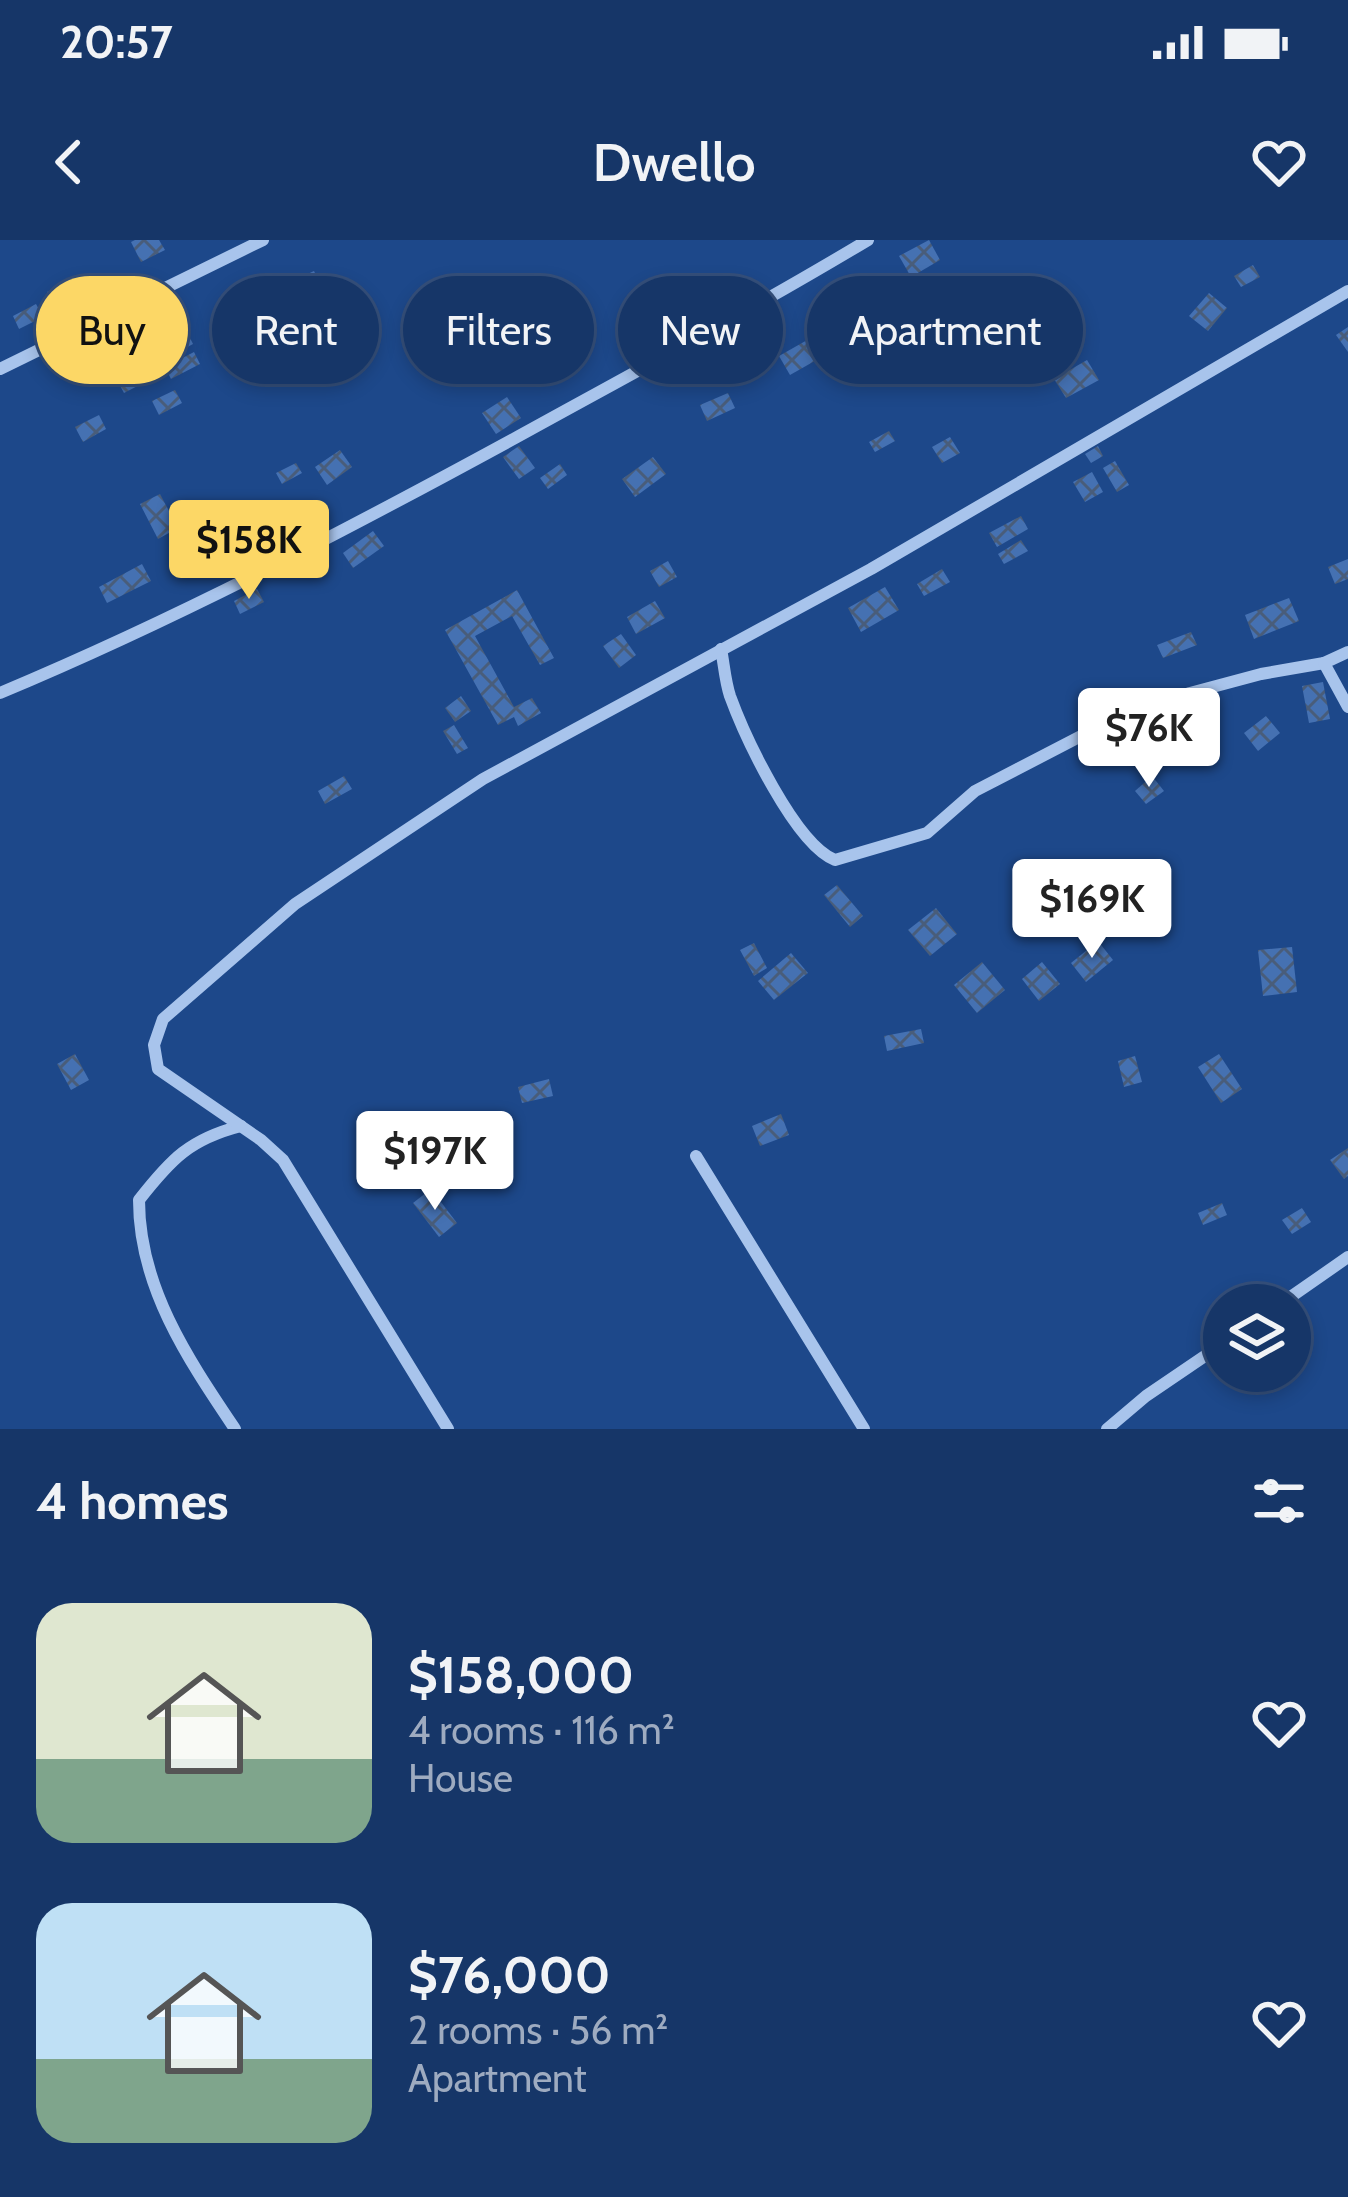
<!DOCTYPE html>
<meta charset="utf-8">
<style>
:root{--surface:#163668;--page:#234171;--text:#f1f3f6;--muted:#9eabc0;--line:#35507c;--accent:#fcd766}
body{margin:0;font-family:Cabin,sans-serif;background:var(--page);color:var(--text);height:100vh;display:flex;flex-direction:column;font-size:45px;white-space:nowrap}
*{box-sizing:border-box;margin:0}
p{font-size:39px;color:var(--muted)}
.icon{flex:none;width:66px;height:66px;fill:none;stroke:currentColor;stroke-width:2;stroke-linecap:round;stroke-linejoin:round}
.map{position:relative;height:1189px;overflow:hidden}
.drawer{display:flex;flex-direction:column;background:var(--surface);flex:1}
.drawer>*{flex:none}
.top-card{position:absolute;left:36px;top:36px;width:1278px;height:108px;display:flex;gap:24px}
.controls{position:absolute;left:1203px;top:1044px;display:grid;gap:24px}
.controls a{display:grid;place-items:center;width:108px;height:108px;border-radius:50%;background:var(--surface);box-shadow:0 6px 18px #0003,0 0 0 3px var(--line);font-size:60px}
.price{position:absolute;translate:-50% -102px;padding:0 27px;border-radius:12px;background:#fff;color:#222;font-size:39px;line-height:78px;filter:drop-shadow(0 3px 6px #0008)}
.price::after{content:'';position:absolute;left:50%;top:72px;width:36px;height:27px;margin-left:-18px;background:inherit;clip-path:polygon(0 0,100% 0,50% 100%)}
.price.on{background:var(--accent);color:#111}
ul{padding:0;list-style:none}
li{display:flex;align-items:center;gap:36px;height:300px;padding:0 36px}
li span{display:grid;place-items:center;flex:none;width:336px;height:240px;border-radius:36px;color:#555}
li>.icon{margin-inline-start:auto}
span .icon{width:144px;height:144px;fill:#fffc;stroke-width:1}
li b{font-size:51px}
h2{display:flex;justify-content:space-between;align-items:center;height:144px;padding:0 36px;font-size:51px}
.pill{padding:0 42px;border-radius:54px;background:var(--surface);box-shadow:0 6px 18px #0003,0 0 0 3px var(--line);font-size:42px;line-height:108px}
.pill.on{background:var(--accent);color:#111}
.status{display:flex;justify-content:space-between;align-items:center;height:84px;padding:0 60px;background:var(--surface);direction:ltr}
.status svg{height:33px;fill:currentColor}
header{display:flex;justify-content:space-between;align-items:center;height:156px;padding:0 36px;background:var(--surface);font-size:54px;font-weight:600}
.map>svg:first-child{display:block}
.building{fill:url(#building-cross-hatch)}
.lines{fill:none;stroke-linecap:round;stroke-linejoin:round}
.minor{stroke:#a8c4ec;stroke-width:12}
</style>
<div class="status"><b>20:57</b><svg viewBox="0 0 49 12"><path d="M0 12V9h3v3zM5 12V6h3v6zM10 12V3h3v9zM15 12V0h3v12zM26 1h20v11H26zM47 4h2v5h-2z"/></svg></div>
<header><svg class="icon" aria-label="back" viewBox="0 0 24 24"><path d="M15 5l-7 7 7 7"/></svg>Dwello<svg class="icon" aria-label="heart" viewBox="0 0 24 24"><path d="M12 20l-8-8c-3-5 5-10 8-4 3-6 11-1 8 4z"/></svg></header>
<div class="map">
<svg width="1348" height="1189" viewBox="0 0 1348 1189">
<defs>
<pattern id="building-cross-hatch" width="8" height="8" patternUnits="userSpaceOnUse" patternTransform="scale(3)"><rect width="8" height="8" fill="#4571b2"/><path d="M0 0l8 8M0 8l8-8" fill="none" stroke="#495d7a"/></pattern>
</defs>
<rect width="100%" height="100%" fill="#1d488a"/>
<g class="building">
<polygon points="135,0 159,0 165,10 141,22 131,2"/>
<polygon points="929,0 940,20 911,37 899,16"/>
<polygon points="1253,25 1260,37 1241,47 1234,36"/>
<polygon points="314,31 321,46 290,61 282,46"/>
<polygon points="66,43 72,54 53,63 47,52"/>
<polygon points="535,43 549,62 515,85 501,67"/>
<polygon points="1209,53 1227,68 1208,91 1189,76"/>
<polygon points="36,64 43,77 19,89 13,76"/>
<polygon points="885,67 893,82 868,96 860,81"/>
<polygon points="1348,87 1348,112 1336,95"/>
<polygon points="186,90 193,104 165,119 157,105"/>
<polygon points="809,99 820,118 790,135 779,116"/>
<polygon points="194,112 200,124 171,139 165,127"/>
<polygon points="1087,120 1099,140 1066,158 1054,139"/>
<polygon points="144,126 151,139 124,153 117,140"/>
<polygon points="175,150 182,163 159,175 152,161"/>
<polygon points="728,153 735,168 707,181 700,165"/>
<polygon points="507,157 521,178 496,194 482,173"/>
<polygon points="99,175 106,189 83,202 75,187"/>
<polygon points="889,191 895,201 875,212 869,202"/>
<polygon points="950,197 960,213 942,223 932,207"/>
<polygon points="519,206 535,228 519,239 503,217"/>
<polygon points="1098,206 1103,216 1091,223 1085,214"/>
<polygon points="340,210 352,227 327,245 315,227"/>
<polygon points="653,217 666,234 635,257 622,239"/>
<polygon points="1115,221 1129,245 1117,252 1103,228"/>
<polygon points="296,223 302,233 282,244 276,233"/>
<polygon points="560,224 567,235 548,249 540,238"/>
<polygon points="1092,232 1103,252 1085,262 1073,242"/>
<polygon points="160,254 178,288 158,299 140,264"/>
<polygon points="1021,276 1028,289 997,307 989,293"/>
<polygon points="373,291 384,306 353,328 343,313"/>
<polygon points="1021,300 1028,311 1004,324 998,314"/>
<polygon points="1348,319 1348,339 1335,344 1328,327"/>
<polygon points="668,321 677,337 659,347 650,331"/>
<polygon points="142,324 151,341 107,363 99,347"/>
<polygon points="942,329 950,342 924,356 917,344"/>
<polygon points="885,347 899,370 861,392 848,368"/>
<polygon points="257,349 264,362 240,374 234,361"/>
<polygon points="517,350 554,418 540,425 512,376 475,396 514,467 532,458 541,473 518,486 514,477 498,485 445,390"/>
<polygon points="1289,358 1299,381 1254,399 1245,375"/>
<polygon points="655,361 665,378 636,394 627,377"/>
<polygon points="1191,392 1197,405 1163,418 1157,405"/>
<polygon points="621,394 636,415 619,428 603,406"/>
<polygon points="1323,442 1330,479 1309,483 1302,446"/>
<polygon points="461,456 471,471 455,482 445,468"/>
<polygon points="1266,476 1280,493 1258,511 1244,493"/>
<polygon points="454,485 468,508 457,514 443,491"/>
<polygon points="344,536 352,549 325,564 318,551"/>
<polygon points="1152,536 1164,551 1146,564 1135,551"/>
<polygon points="837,645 863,676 850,687 824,655"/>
<polygon points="936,668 957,694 930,716 908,690"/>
<polygon points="1098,701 1113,720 1086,742 1071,723"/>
<polygon points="754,703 767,728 754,736 740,710"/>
<polygon points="1292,707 1297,752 1263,756 1258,710"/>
<polygon points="791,713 808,733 774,760 758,741"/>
<polygon points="982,722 1005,750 977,773 954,745"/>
<polygon points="1042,722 1060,744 1039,761 1022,739"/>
<polygon points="921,789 924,803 887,811 884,796"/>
<polygon points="75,814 89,840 71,850 57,824"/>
<polygon points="1219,814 1242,849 1221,863 1198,827"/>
<polygon points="1135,816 1142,842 1124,847 1118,821"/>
<polygon points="549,839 553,856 522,863 518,847"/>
<polygon points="781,874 789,895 760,906 752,886"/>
<polygon points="1348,908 1348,936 1344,939 1330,920"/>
<polygon points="431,949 457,983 439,997 413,963"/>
<polygon points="1222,963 1227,975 1203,985 1198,973"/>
<polygon points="1302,968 1311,982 1292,994 1282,980"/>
</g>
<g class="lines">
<g class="minor">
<polyline points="0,129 263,0"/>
<path d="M721,409C724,424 725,441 730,456C745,497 795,604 835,620L927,593L975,551L1110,481L1190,453L1261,434L1324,423"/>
<polyline points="1348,412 1324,423 1348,467"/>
<path d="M0,453C177,379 348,289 517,197C635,132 753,69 868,0"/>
<polyline points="696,916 864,1189"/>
<polyline points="1279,1065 1348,1017"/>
<path d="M235,1189C188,1119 139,1047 139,960C171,919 190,899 241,886"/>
<polyline points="448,1189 283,920 261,900 158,829 154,805 163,779 295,664 483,539 871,329 1348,51"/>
<polyline points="1107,1189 1146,1156 1224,1103"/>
</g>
</g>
</svg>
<div class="controls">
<a><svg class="icon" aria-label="layers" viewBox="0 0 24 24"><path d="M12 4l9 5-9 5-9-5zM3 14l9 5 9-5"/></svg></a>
</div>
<b class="price on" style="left:249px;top:362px">$158K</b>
<b class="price" style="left:1149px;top:550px">$76K</b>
<b class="price" style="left:1092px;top:721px">$169K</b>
<b class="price" style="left:435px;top:973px">$197K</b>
<div class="top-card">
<a class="pill on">Buy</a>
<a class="pill">Rent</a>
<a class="pill">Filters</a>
<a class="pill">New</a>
<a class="pill">Apartment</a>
</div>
</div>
<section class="drawer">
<h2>4 homes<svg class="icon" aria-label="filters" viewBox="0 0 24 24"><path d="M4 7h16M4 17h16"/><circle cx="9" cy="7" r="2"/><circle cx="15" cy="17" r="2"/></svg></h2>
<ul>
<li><span style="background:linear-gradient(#dfe7d0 65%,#7fa58c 0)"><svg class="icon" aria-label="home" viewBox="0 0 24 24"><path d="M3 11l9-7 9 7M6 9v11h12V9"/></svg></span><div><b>$158,000</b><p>4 rooms · 116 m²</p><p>House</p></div><svg class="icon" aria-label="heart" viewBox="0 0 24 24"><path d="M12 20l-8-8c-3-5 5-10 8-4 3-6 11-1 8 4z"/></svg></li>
<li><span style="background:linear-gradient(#bfe0f5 65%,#7fa58c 0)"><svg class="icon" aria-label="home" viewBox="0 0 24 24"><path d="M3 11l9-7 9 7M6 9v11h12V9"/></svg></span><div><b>$76,000</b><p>2 rooms · 56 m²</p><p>Apartment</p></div><svg class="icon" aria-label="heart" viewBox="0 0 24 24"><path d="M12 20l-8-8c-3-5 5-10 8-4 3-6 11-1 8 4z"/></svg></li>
</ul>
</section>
